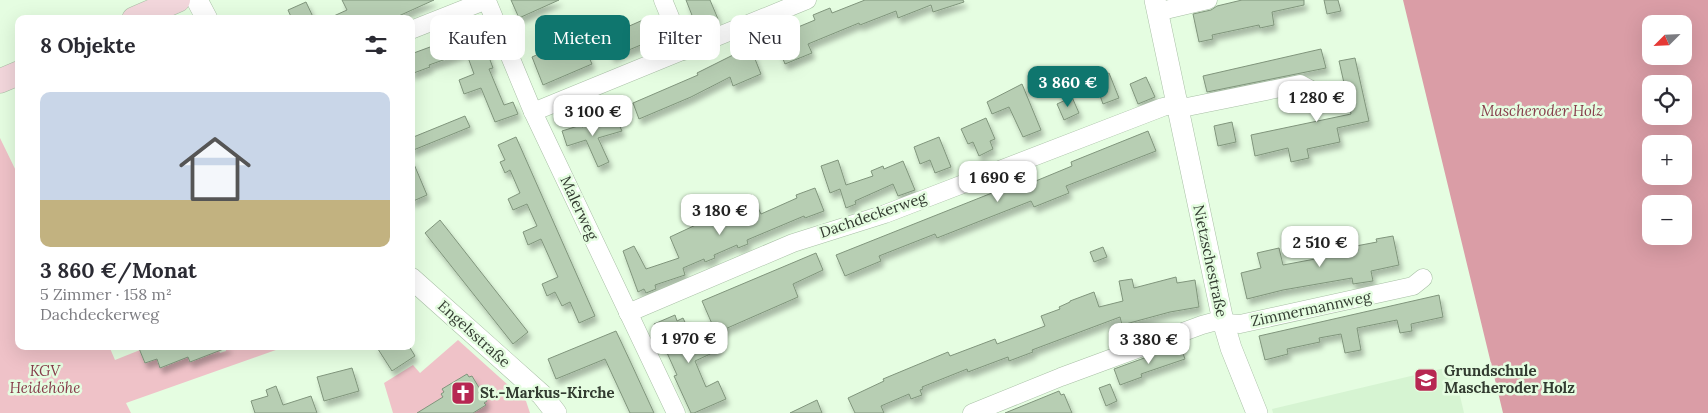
<!DOCTYPE html>
<html lang="de">
<meta charset="utf-8">
<style>
:root{--surface:#fff;--page:#f7f7f7;--text:#2b2b33;--muted:#7c7c81;--line:#e1e1e2;--accent:#0f766e}
body{margin:0;font-family:Lora,serif;background:var(--page);color:var(--text);height:100vh;display:flex;flex-direction:column;font-size:19px;white-space:nowrap}
*{box-sizing:border-box;margin:0}
p{font-size:16px;color:var(--muted)}
.icon{flex:none;width:28px;height:28px;fill:none;stroke:currentColor;stroke-width:2;stroke-linecap:round;stroke-linejoin:round}
.map{position:relative;flex:1;overflow:hidden}
.panel{position:absolute;left:15px;top:15px;width:400px;height:335px;display:flex;flex-direction:column;background:var(--surface);border-radius:10px;box-shadow:0 5px 20px #0002}
.panel>*{flex:none}
.top-card{position:absolute;left:430px;top:15px;width:475px;height:45px;display:flex;gap:10px}
.needle{width:32px;rotate:246deg}
.controls{position:absolute;left:1642px;top:15px;display:grid;gap:10px}
.controls a{display:grid;place-items:center;width:50px;height:50px;border-radius:10px;background:var(--surface);box-shadow:0 5px 20px #0002;font-size:25px}
.price{position:absolute;translate:-50% -42px;padding:0 11px;border-radius:10px;background:#fff;color:#222;font-size:16px;line-height:32px;filter:drop-shadow(0 1px 2px #0008)}
.price::after{content:'';position:absolute;left:50%;top:30px;width:15px;height:11px;margin-left:-8px;background:inherit;clip-path:polygon(0 0,100% 0,50% 100%)}
.price.selected{background:var(--accent);color:#fff}
ul{padding:0;list-style:none}
li{display:grid;align-content:center;gap:10px;height:265px;padding:0 25px}
li+li{border-top:1px solid var(--line)}
li span{display:grid;place-items:center;height:155px;border-radius:10px;color:#555}
li>.icon{margin-inline-start:auto}
span .icon{width:90px;height:90px;fill:#fffc;stroke-width:1}
li b{font-size:21px}
h2{display:flex;justify-content:space-between;align-items:center;height:60px;padding:0 25px;font-size:21px}
.tag{padding:0 18px;border-radius:10px;background:var(--surface);box-shadow:0 5px 20px #0002;font-size:18px;line-height:45px}
.tag.selected{background:var(--accent);color:#fff}
.map>svg:first-child{display:block}
.built{fill:#d6f4d2}
.green{fill:#efc2c8}
.forest{fill:#da9da6;fill-rule:evenodd}
.building{fill:#b7ceb3;stroke:#80957c;filter:url(#shadow)}
.lines{fill:none;stroke-linecap:round;stroke-linejoin:round}
.minor-casing{stroke:#a8bfa5;stroke-width:19}
.tertiary-casing{stroke:#a8bfa5;stroke-width:22}
.secondary-casing{stroke:#a8bfa5;stroke-width:25}
.minor{stroke:#fff;stroke-width:18}
.tertiary{stroke:#fff;stroke-width:21}
.secondary{stroke:#f2d6db;stroke-width:24}
.labels{text-anchor:middle;stroke-width:5;stroke-linejoin:round;paint-order:stroke}
.park-label{font-size:15px;font-style:italic;fill:#863b4a;stroke:#e5fde1}
.street-label{font-size:15px;fill:#323b30;stroke:#e5fde1}
.poi-label{font-size:15px;font-weight:bold;fill:#323b30;stroke:#e5fde1;text-anchor:start}
</style>
<div class="map">
<svg width="1708" height="413" viewBox="0 0 1708 413">
<defs>
<filter id="shadow"><feDropShadow dx="3" dy="5.5" stdDeviation="2.5" flood-color="#0004"/></filter>
</defs>
<rect width="100%" height="100%" fill="#e5fde1"/>
<polygon class="built" points="1453,366 1464,413 1273,413 1272,409"/>
<g class="green">
<polygon points="0,138 19,177 19,346 109,346 115,360 140,350 145,363 151,361 155,355 160,368 169,365 167,358 184,346 190,362 203,357 199,346 218,347 220,353 226,351 225,346 287,346 126,403 131,413 0,413"/>
<polygon points="458,340 526,401 530,413 393,413 384,383 413,365 420,373"/>
</g>
<path class="forest" d="M1403,0H1708V413H1503ZM1651,24H1684V56H1651ZM1651,84H1684V116H1651ZM1651,144H1684V176H1651ZM1651,204H1684V236H1651Z"/>
<g class="building">
<polygon points="342,0 434,0 392,19 327,19 347,10"/>
<polygon points="511,0 559,0 519,18"/>
<polygon points="686,0 710,0 718,19 697,28"/>
<polygon points="865,0 963,0 964,2 933,12 931,5 898,18 896,11 860,25 859,23 808,44 812,53 785,64 774,37 815,20 813,15 830,8 832,13"/>
<polygon points="1242,0 1304,0 1304,5 1272,12 1274,25 1260,28 1259,25 1212,35 1213,39 1199,42 1193,14 1211,10 1217,6"/>
<polygon points="1324,0 1338,0 1341,11 1327,14"/>
<polygon points="306,2 314,19 292,19 288,10"/>
<polygon points="652,16 660,37 612,57 603,34 617,28 618,31"/>
<polygon points="478,27 493,68 489,69 504,105 513,102 518,114 495,122 481,88 464,94 459,80 474,74 466,52 429,65 430,67 411,74 411,54 460,36 459,34"/>
<polygon points="582,42 592,64 543,85 532,57 552,48 554,55"/>
<polygon points="751,49 761,74 733,86 730,77 691,97 639,119 633,103 698,75 697,73 739,52 739,54"/>
<polygon points="1321,49 1326,68 1207,92 1203,76"/>
<polygon points="1355,58 1369,121 1337,128 1340,142 1307,149 1309,158 1291,162 1288,148 1255,156 1251,135 1351,114 1339,61"/>
<polygon points="1109,73 1119,98 1103,104 1094,79"/>
<polygon points="1146,77 1155,97 1138,104 1130,84"/>
<polygon points="1022,84 1041,130 1023,137 1009,107 992,114 987,102"/>
<polygon points="1072,97 1079,113 1064,120 1057,104"/>
<polygon points="465,116 470,127 411,151 411,138"/>
<polygon points="615,116 622,131 598,138 609,162 598,167 586,140 567,146 562,131 581,125 582,127"/>
<polygon points="986,118 995,139 990,141 993,149 979,156 973,142 968,144 961,129"/>
<polygon points="1232,122 1236,142 1218,146 1214,126"/>
<polygon points="1148,131 1156,151 1066,186 1069,193 1034,207 1031,201 937,238 935,234 879,256 881,261 845,276 836,255 1012,185 1014,190 1072,166 1071,162"/>
<polygon points="516,137 595,316 579,323 570,302 562,306 555,292 547,296 542,284 558,277 541,239 528,245 523,232 537,226 527,204 513,210 508,199 520,193 510,170 505,173 500,162 505,160 498,145"/>
<polygon points="939,137 951,167 935,173 930,160 920,164 914,147"/>
<polygon points="411,157 427,195 411,202"/>
<polygon points="838,160 846,185 873,176 871,171 883,166 884,169 903,161 915,190 898,196 893,184 855,201 856,204 846,208 840,189 830,193 821,166"/>
<polygon points="815,188 824,211 805,218 804,216 747,240 748,244 738,248 737,245 714,255 715,258 705,262 704,259 683,268 685,275 655,285 656,289 646,293 644,289 638,292 623,251 634,246 646,269 679,258 670,237 715,216 713,210 727,204 728,206 752,195 761,214 797,198 796,195"/>
<polygon points="440,220 528,332 513,344 425,233"/>
<polygon points="1393,236 1399,265 1371,271 1373,281 1353,284 1352,278 1283,290 1247,299 1241,273 1261,268 1257,253 1279,248 1283,265 1315,259 1314,254 1377,242 1376,239"/>
<polygon points="1103,247 1107,257 1094,262 1090,252"/>
<polygon points="816,253 823,270 793,284 798,297 716,333 702,301"/>
<polygon points="1176,277 1177,283 1195,280 1199,307 1170,312 1122,325 1120,317 1032,350 1033,352 1009,361 1008,357 968,372 967,369 922,387 923,389 920,390 922,395 911,399 909,394 881,406 884,413 855,413 848,398 884,381 883,379 948,352 950,356 995,339 997,344 1045,326 1041,316 1060,309 1059,307 1070,302 1070,301 1094,292 1099,307 1123,301 1119,281 1132,279 1134,288"/>
<polygon points="1439,295 1443,317 1411,324 1412,331 1400,333 1397,320 1357,328 1361,350 1345,353 1341,334 1319,338 1320,342 1287,349 1288,354 1265,360 1259,336"/>
<polygon points="675,315 677,321 683,318 696,345 713,337 719,350 695,361 706,387 718,381 726,399 694,413 691,413 674,376 677,375 654,324"/>
<polygon points="616,331 631,363 654,413 630,413 605,359 556,379 548,359"/>
<polygon points="1180,345 1185,359 1141,374 1142,377 1120,385 1114,369"/>
<polygon points="138,346 228,346 229,347 190,362 188,357 160,368 157,359 145,363"/>
<polygon points="376,346 409,346 415,356 392,371"/>
<polygon points="352,368 359,391 324,401 317,377"/>
<polygon points="467,374 469,377 472,376 487,401 484,403 486,405 473,413 417,413 443,397 441,394 444,392 442,389"/>
<polygon points="1110,384 1117,401 1106,406 1099,388"/>
<polygon points="276,386 283,405 311,396 317,413 255,413 251,401 268,396 266,390"/>
<polygon points="1059,391 1061,395 1064,394 1072,413 1005,413"/>
<polygon points="817,400 822,413 790,413"/>
</g>
<g class="lines">
<g class="minor-casing">
<g id="minor">
<polyline points="663,0 684,51"/>
<polyline points="487,1 533,112 676,413"/>
<polyline points="1157,12 1208,0"/>
<polyline points="411,30 487,0"/>
<polyline points="533,112 807,0"/>
<polyline points="628,313 793,243 885,214 1163,107 1177,104 1187,107 1300,84 1315,92"/>
<polyline points="972,413 1061,377 1202,325 1213,322 1240,324 1413,286 1423,278"/>
</g>
</g>
<g class="tertiary-casing">
<g id="tertiary">
<polyline points="197,0 207,19"/>
<polyline points="1155,0 1223,321 1231,348 1257,413"/>
<polyline points="411,278 542,395 556,413"/>
</g>
</g>
<g class="secondary-casing">
<g id="secondary">
<polyline points="134,19 178,0"/>
<polyline points="0,81 19,73"/>
</g>
</g>
<use href="#minor" class="minor"/>
<use href="#tertiary" class="tertiary"/>
<use href="#secondary" class="secondary"/>
</g>
<defs>
<g id="school-square" transform="scale(1.25)"><rect x="-9" y="-9" width="18" height="18" rx="4" fill="#b72752" stroke="#e5fde1"/><path d="M0-5L7-2L0 1L-7-2ZM-4 1L0 2.5L4 1V4Q0 6-4 4Z" fill="#fff"/></g>
<g id="church-square" transform="scale(1.25)"><rect x="-9" y="-9" width="18" height="18" rx="4" fill="#b72752" stroke="#e5fde1"/><path d="M-1.2-6h2.4v3.5h3.3v2.4h-3.3V6h-2.4V-.1h-3.3v-2.4h3.3Z" fill="#fff"/></g>
</defs>
<g fill-rule="evenodd">
<use href="#school-square" x="1426" y="380"/>
<use href="#church-square" x="463" y="393"/>
</g>
<g class="labels">
<g class="park-label">
<text x="1542" y="116">Mascheroder Holz</text>
<text x="45" y="376">KGV<tspan x="45" dy="17">Heidehöhe</tspan></text>
</g>
<g class="street-label">
<text transform="translate(579 208) rotate(65)" y="5">Malerweg</text>
<text transform="translate(873 215) rotate(-19)" y="5">Dachdeckerweg</text>
<text transform="translate(1210 261) rotate(78)" y="5">Nietzschestraße</text>
<text transform="translate(1311 309) rotate(-12)" y="5">Zimmermannweg</text>
<text transform="translate(474 334) rotate(42)" y="5">Engelsstraße</text>
</g>
<g class="poi-label">
<text x="1444" y="376">Grundschule<tspan x="1444" dy="17">Mascheroder Holz</tspan></text>
<text x="480" y="398">St.-Markus-Kirche</text>
</g>
</g>
</svg>
<div class="controls">
<a><svg class="needle" viewBox="-14 -14 28 28"><path d="M0-13l5 13h-10z" fill="#e53935"/><path d="M0 13l5-13h-10z" fill="#7c7c81"/></svg></a>
<a><svg class="icon" aria-label="locate" viewBox="0 0 24 24"><circle cx="12" cy="12" r="6"/><path d="M12 2v4M12 18v4M2 12h4M18 12h4"/></svg></a>
<a>+</a>
<a>−</a>
</div>
<b class="price selected" style="left:1068px;top:108px">3 860 €</b>
<b class="price" style="left:1317px;top:123px">1 280 €</b>
<b class="price" style="left:593px;top:137px">3 100 €</b>
<b class="price" style="left:998px;top:203px">1 690 €</b>
<b class="price" style="left:720px;top:236px">3 180 €</b>
<b class="price" style="left:1320px;top:268px">2 510 €</b>
<b class="price" style="left:689px;top:364px">1 970 €</b>
<b class="price" style="left:1149px;top:365px">3 380 €</b>
<div class="top-card">
<a class="tag">Kaufen</a>
<a class="tag selected">Mieten</a>
<a class="tag">Filter</a>
<a class="tag">Neu</a>
</div>
<section class="panel">
<h2>8 Objekte<svg class="icon" aria-label="filters" viewBox="0 0 24 24"><path d="M4 7h16M4 17h16"/><circle cx="9" cy="7" r="2"/><circle cx="15" cy="17" r="2"/></svg></h2>
<ul>
<li><span style="background:linear-gradient(#c9d6e8 70%,#c2b280 0)"><svg class="icon" aria-label="home" viewBox="0 0 24 24"><path d="M3 11l9-7 9 7M6 9v11h12V9"/></svg></span><div><b>3 860 €/Monat</b><p>5 Zimmer · 158 m²</p><p>Dachdeckerweg</p></div></li>
</ul>
</section>
</div>
